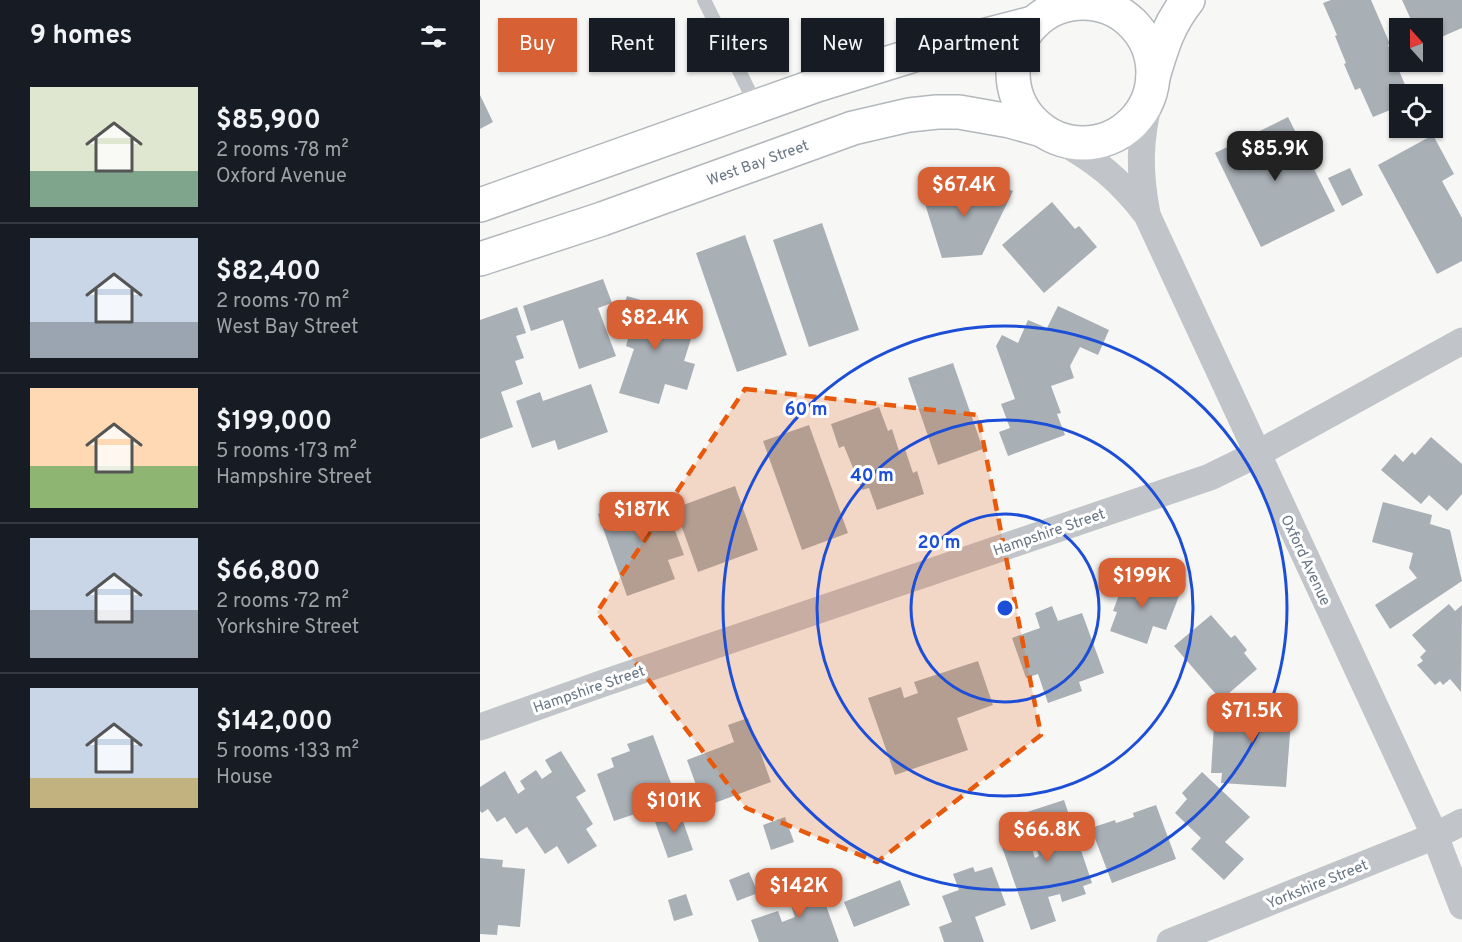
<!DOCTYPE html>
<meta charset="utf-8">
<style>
:root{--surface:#171b24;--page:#20242c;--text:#f1f3f6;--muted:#9ea1a6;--line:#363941;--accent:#d76134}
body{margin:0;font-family:Overpass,sans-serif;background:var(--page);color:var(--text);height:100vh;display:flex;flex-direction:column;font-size:22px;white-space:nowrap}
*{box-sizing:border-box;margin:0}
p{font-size:20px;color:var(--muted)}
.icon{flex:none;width:33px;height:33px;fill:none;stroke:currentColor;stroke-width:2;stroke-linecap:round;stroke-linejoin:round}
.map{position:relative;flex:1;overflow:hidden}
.panel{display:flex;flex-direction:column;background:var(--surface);width:480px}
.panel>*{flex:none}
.top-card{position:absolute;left:18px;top:18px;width:570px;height:54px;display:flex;gap:12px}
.needle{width:39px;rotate:339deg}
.buttons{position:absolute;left:909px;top:18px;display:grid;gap:12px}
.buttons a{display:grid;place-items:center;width:54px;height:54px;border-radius:0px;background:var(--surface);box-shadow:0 2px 4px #0004;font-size:30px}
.price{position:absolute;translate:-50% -51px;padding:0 14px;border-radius:12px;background:var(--accent);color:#fff;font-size:20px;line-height:39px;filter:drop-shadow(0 2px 3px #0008)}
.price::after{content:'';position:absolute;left:50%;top:36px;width:18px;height:14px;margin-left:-9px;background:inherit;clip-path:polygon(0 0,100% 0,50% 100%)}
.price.current{background:#222;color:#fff}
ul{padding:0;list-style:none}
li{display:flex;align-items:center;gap:18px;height:150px;padding:0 30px}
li+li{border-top:2px solid var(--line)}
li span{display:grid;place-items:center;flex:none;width:168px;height:120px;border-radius:0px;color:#555}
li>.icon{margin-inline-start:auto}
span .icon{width:72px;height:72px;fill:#fffc;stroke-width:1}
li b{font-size:26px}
h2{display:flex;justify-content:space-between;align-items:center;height:72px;padding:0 30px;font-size:26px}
.tag{padding:0 21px;border-radius:0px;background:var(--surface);box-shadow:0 2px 4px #0004;font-size:21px;line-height:54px}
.tag.current{background:var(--accent);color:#fff}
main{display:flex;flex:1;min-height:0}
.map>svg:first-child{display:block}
.building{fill:#a8afb5}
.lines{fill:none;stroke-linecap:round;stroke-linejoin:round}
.secondary-casing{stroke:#b3b8bd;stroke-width:36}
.service{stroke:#c1c4c8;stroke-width:14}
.minor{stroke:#c1c4c8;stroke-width:27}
.secondary{stroke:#fff;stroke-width:33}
.marked{fill:#e8590c;fill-opacity:0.2;stroke:#e8590c;stroke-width:4.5;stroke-dasharray:12 8;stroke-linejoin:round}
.ring{fill:none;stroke:#1d4ed8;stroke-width:3}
.labels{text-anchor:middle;stroke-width:6;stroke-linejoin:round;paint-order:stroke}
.street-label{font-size:15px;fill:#687684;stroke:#fff}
.centre{fill:#1d4ed8;stroke:#fff;stroke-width:3}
.ring-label{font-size:18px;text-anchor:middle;font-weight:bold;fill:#1d4ed8;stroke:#fff;stroke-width:6;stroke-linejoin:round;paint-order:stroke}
</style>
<main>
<section class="panel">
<h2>9 homes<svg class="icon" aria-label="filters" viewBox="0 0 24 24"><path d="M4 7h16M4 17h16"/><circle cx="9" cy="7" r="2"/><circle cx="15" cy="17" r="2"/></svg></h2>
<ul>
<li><span style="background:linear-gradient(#dfe7d0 70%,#7fa58c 0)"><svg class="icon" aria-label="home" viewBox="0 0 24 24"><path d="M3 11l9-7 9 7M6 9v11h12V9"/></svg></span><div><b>$85,900</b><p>2 rooms · 78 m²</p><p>Oxford Avenue</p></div></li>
<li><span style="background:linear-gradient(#c9d6e8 70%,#9aa5b1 0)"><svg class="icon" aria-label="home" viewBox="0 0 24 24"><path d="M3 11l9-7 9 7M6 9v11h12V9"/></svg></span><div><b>$82,400</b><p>2 rooms · 70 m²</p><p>West Bay Street</p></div></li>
<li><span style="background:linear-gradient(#ffd9b3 65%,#8fb573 0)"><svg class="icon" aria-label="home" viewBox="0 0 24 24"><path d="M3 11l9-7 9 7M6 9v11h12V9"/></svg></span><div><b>$199,000</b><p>5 rooms · 173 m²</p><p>Hampshire Street</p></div></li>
<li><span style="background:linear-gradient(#c9d6e8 60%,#9aa5b1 0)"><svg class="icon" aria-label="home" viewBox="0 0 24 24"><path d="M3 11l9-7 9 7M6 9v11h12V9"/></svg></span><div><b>$66,800</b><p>2 rooms · 72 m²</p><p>Yorkshire Street</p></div></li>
<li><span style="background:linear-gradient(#c9d6e8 75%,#c2b280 0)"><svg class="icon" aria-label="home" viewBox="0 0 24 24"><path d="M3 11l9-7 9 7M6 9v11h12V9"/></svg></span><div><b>$142,000</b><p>5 rooms · 133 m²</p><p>House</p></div></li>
</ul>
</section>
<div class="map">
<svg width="982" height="942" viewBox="0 0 982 942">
<rect width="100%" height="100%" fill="#f7f7f5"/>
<g class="building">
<polygon points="851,0 891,0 910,44 908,45 929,94 920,94 920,106 893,117 880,88 875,90 864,64 866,63 855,36 857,35 843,3"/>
<polygon points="922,0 982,0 982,28 952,41 952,28 945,28 941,20 933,24"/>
<polygon points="0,95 13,122 0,129"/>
<polygon points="808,117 855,211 781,247 735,153"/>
<polygon points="953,135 974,174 962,181 982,218 982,261 957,274 898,165"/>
<polygon points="870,168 883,195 862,206 848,178"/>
<polygon points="465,180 473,205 474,191 496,192 496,207 509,180 533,191 502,255 462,258 440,188"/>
<polygon points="572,202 595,229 599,226 617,247 564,293 522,245"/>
<polygon points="342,223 379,330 329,347 293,240"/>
<polygon points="265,235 307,355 257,372 216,253"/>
<polygon points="123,279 132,303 118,308 136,356 99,369 83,320 51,331 43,306"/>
<polygon points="147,296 205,313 198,336 211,339 204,361 215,364 207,390 185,384 179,404 139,393 154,349 146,346 152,324 139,320"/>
<polygon points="578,306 629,330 618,355 600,347 590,366 594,378 571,386 581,413 577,414 585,435 528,456 519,432 530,428 521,404 535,399 516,346 522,335 538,343 548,320 567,328"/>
<polygon points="37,307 46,333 36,336 44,358 35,361 43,384 21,392 33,427 0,439 0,320"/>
<polygon points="473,363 503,449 458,465 428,378"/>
<polygon points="111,384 128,432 78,450 75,440 52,448 36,401 60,392 63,401"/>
<polygon points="399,407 408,431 412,429 419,451 425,449 433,473 437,471 444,494 397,510 389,488 382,490 364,446 359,448 351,424"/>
<polygon points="329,425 368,533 322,550 283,441"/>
<polygon points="951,437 982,464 982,494 967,511 949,495 941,504 901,470 915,454 923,462 932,452 935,455"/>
<polygon points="255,486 278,550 218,572 195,508"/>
<polygon points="181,492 204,555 188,560 195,579 147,596 118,514"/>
<polygon points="903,502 952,515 950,524 970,530 982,581 910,629 895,605 937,578 929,568 933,553 892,542"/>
<polygon points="647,573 670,582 669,586 699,596 686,630 673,626 667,644 630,631 637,612 633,611"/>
<polygon points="969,604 975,611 982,605 981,692 970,679 963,685 960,681 955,685 937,665 943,661 940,657 946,651 932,635"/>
<polygon points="572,606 578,621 602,613 624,673 599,682 602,691 568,703 558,674 546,678 532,638 560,628 555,613"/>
<polygon points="731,615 751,638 755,635 767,650 764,653 777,669 741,700 694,646"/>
<polygon points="498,661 513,705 477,718 488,750 415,775 388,698 421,687 424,698 438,693 434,682"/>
<polygon points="746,703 812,707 806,787 741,783 742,773 731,773 735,709 746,710"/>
<polygon points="268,718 291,782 224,807 207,760 254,742 248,725"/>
<polygon points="173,735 192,786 156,799 161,812 134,821 117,774 134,767 131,758 150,751 147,744"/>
<polygon points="81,751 106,791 96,797 113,824 106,829 117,846 88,864 77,846 65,854 47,827 36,834 25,817 17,822 8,809 2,813 0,811 0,787 25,771 38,794 45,789 40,781 56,770 62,779 72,772 65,760"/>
<polygon points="722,772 770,817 745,842 764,859 744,880 711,849 721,838 695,813 707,799 702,793"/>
<polygon points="584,800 612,883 603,886 606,894 582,902 580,894 568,897 576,921 551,930 521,844 547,835 555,858 559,856 544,813"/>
<polygon points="676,805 696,859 632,883 611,828 635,820 636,823 654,817 653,813"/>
<polygon points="199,810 213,850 188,858 174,819"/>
<polygon points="305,817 314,842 291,850 283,825"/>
<polygon points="0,858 23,860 22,867 45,869 40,927 18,925 17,935 0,934"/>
<polygon points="493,867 495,872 512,867 526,905 495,917 504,942 464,942 459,927 472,922 462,896 479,890 473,874"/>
<polygon points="269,872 278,893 257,901 249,880"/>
<polygon points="337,880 359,942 279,942 271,920 298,911 302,922 315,917 306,891"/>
<polygon points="420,880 430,905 374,927 364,902"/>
<polygon points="206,894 213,915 194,921 188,900"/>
</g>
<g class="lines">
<g class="secondary-casing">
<g id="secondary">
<circle cx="603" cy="73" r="70"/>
<path d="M673,77C682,47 688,25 708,0"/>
<polyline points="0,205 337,85 460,47 553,23"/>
<path id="s1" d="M0,259L122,219L373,128L429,115L457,112H479L530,121L562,130"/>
</g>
</g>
<polyline class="service" points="224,0 277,107"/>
<g class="minor">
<path d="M577,139C616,160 640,180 667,215L955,836L982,906"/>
<path d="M667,214C659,172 659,140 670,98"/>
<polyline points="0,727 121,684 730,477 777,454 982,341"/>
<polyline points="690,942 955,836 982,822"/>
</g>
<use href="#secondary" class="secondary"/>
</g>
<path class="marked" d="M265,389L498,415L561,735L397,862L266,808L117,612Z"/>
<g class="ring">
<circle cx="525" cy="608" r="94"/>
<circle cx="525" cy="608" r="188"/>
<circle cx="525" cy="608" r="282"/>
</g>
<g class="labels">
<g class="street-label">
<text dy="5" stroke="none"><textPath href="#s1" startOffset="294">West Bay Street</textPath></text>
<text transform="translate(569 532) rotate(-19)" y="5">Hampshire Street</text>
<text transform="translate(826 560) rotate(65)" y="5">Oxford Avenue</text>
<text transform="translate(109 689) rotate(-19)" y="5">Hampshire Street</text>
<text transform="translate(837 884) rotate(-22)" y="5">Yorkshire Street</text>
</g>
</g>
<circle cx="525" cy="608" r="9" class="centre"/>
<g class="ring-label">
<text x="326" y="415">60 m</text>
<text x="392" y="481">40 m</text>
<text x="459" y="548">20 m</text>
</g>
</svg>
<div class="buttons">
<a><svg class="needle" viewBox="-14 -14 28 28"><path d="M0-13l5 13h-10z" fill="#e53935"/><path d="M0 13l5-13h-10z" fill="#9ea1a6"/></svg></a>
<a><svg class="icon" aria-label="locate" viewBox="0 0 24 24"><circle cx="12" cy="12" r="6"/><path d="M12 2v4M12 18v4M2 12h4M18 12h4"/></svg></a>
</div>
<b class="price current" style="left:795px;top:182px">$85.9K</b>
<b class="price" style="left:484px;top:218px">$67.4K</b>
<b class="price" style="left:175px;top:351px">$82.4K</b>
<b class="price" style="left:162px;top:543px">$187K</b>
<b class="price" style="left:662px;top:609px">$199K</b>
<b class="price" style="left:772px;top:744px">$71.5K</b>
<b class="price" style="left:194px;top:834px">$101K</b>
<b class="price" style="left:567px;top:863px">$66.8K</b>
<b class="price" style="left:319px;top:919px">$142K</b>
<div class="top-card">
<a class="tag current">Buy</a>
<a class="tag">Rent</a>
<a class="tag">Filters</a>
<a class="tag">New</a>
<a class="tag">Apartment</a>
</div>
</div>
</main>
